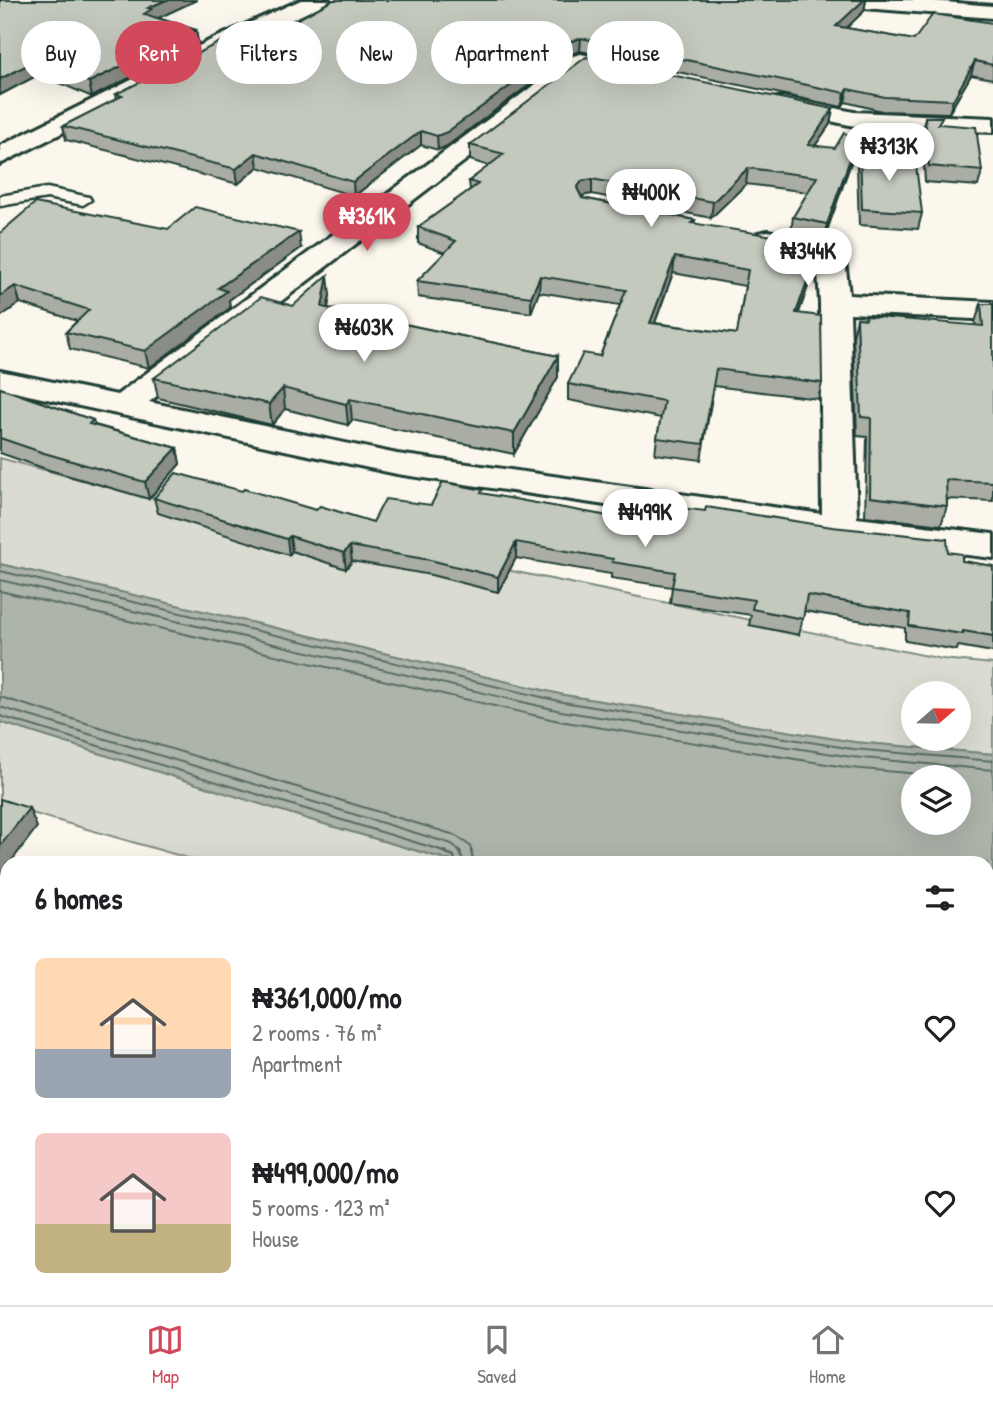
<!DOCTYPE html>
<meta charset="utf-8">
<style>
:root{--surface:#fff;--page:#f6f6f6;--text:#202124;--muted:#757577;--line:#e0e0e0;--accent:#d1495b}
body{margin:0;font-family:"Patrick Hand",sans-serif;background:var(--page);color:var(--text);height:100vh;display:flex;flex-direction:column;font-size:26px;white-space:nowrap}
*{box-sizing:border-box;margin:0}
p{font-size:23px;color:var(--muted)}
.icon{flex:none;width:38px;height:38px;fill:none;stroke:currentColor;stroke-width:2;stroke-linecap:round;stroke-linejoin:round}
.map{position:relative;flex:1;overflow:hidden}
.details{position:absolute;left:0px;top:856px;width:994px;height:450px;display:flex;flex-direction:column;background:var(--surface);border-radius:21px 21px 0 0;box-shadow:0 7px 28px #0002}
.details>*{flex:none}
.hud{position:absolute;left:21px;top:21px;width:952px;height:63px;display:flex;gap:14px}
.needle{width:46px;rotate:70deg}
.tools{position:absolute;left:901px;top:681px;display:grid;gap:14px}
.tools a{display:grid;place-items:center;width:70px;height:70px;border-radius:50%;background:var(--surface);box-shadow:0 7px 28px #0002;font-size:35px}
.price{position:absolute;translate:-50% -60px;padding:0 16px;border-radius:24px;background:#fff;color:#222;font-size:23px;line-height:46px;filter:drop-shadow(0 2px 4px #0008)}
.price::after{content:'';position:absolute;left:50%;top:42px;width:21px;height:16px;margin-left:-10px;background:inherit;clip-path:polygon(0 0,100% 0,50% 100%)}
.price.active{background:var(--accent);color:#fff}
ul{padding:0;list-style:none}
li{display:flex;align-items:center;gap:21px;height:175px;padding:0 35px}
li span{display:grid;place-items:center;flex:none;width:196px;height:140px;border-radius:10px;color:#555}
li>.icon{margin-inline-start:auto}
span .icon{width:84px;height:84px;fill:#fffc;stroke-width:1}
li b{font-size:30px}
h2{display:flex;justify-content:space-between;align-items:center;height:84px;padding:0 35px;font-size:30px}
.pill{padding:0 24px;border-radius:32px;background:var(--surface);box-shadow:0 7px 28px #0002;font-size:24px;line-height:63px}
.pill.active{background:var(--accent);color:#fff}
.tabs{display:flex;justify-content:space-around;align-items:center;height:98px;border-top:2px solid var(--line);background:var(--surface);font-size:19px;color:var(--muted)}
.tabs a{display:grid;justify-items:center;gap:4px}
.tabs .active{color:var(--accent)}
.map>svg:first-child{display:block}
.green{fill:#dbdcd1;stroke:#7d8c82;stroke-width:2;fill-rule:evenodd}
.water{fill:#adb4aa;stroke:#74847b;stroke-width:2;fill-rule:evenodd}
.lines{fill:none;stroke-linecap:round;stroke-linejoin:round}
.shore-far1{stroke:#586d63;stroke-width:2}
.shore{stroke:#586d63;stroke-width:2.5}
.lane-casing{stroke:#1f3d34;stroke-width:5}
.street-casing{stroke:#1f3d34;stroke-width:6}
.lane{fill:#fbf7ec;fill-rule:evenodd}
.street{fill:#fbf7ec;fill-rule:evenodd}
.wall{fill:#a9ada3;stroke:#1f3d34;stroke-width:2;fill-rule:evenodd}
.shaded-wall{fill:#898d85;stroke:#1f3d34;stroke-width:2}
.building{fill:#c4c9be;stroke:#1f3d34;stroke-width:2;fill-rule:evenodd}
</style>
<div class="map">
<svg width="993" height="1305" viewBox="0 0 993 1305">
<rect width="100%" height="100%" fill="#fbf7ec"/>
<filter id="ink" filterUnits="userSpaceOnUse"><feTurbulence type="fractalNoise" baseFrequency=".0143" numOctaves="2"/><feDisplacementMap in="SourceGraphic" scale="14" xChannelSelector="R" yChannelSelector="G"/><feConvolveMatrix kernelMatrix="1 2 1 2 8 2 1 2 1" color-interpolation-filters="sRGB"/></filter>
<g filter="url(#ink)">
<g class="green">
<path d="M0,458L130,493L942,659L993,664V754L854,742L564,695L0,564ZM914,693H959V738H914Z"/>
<polygon points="0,722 314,821 459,863 205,863 0,804"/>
<polygon points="987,1007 993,1007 993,1090 987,1089"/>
</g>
<path class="water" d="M0,564L564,695L854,742L993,754V1007H987V863H459L314,821L0,722ZM914,777H959V822H914Z"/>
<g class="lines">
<g class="shore-far1">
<polyline points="0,571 563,702 853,749 993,761"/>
<polyline points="0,580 561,711 852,757 993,770"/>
<polyline points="0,591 559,721 851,768 954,777"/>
<polyline points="0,697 455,835 470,846 472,852"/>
<polyline points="0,707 452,844 461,852"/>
<polyline points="0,716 447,852"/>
</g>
<g class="shore">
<polyline points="441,851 454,856 455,863"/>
<polyline points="459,851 464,863"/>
<polyline points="471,851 474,863"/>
</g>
<g class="lane-casing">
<polygon id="lane" points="47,188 89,197 91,200 83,205 47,198 0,206 0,196"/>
</g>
<g class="street-casing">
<g id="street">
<polygon points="301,0 329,0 325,4 229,49 0,164 0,146 213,39"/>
<polygon points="827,0 920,0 993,6 993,18 838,6 831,4"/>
<polygon points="581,54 639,67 642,72 639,77 631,79 585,69 149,402 397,454 822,514 820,303 817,257 758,245 754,239 758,233 768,231 840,245 844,251 849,295 993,302 993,320 850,313 857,518 993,534 993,558 840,540 397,474 0,389 0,371 117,395 573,56"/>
<polygon points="782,97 854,112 993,118 993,132 854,126 774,109 770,104 774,99"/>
<polygon points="0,1076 7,1078 7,1126 0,1124"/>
<polygon points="987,1269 993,1270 993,1305 962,1305 960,1298 987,1298"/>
</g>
</g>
<use href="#lane" class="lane"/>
<use href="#street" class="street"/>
</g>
<g class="wall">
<polygon points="0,0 158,18 196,30 198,43 92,97 55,81 34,77 0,95"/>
<polygon points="333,0 866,0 864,11 846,28 914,40 993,23 993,79 971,75 949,113 882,111 845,102 842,107 580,51 571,54 447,146 438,150 421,145 354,196 258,167 238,184 66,140 63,126 117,99 116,94 242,44 285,26"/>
<path d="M833,109L830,124L815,146L854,154L824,239L791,233L793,217L808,192L746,184L711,218L592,194L581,196L582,198L695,220L694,223L815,266L799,313L822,383L818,399L714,386L701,460L655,454L657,438L661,418L568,400V384L600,356L620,305L539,292L531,313L418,297L417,281L445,253L418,243V227L470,190L469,181L489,166L470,160V145ZM673,273L745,286L737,334L655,323Z"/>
<polygon points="925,117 940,124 982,171 978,186 925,182 922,132"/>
<polygon points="860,151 922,213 918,229 859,225 857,166"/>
<polygon points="168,229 301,248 229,300 230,308 149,368 70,349 66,332 77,321 20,303 0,233"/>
<polygon points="330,295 328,308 558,356 558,377 514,454 352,420 348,425 285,409 272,425 158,398 154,378 293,306"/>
<polygon points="981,304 993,304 993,501 947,499 947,506 941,525 865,516 867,437 857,436 853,336 857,318 865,319 866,316 976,326 975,322"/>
<polygon points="0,388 93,420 95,425 177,448 180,464 149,499 49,470 0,453"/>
<polygon points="483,494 669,527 948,552 962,561 993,566 993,652 958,646 957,650 905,641 905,628 804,611 799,635 749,625 751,615 670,603 672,587 611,578 611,574 516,558 498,592 431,575 352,561 346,569 292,551 289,555 158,513 154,498 316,510 373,522 431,505"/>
<polygon points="0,996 7,998 7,1076 0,1074"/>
<polygon points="993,1140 993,1208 987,1160 987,1150"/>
</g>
<g class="shaded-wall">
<polygon points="166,0 197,0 154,20 144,14 148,8"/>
<polygon points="864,0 866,0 864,11 834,40 836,26"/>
<polygon points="196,30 198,43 92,97 89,82"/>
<polygon points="581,38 580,51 571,54 447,146 438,150 437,136 572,41"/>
<polygon points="975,61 971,75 949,113 953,100"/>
<polygon points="31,63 34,77 0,95 0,79"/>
<polygon points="848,89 845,102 842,107 845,93"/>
<polygon points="833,109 830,124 805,160 808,145"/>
<polygon points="421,131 421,145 354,196 353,182"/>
<polygon points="857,139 854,154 824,239 827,224"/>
<polygon points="256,153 258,167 238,184 236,169"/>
<polygon points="748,168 746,184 711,218 713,202"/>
<polygon points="592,179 592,194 581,196 577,188 582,181"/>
<polygon points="299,232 301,248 229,300 230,308 149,368 145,351 218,288"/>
<polygon points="818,250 815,266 793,329 796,313"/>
<polygon points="675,257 673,273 649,339 650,323"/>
<polygon points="328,275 330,295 324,327 322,307"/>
<polygon points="540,276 539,292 531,313 531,297"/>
<polygon points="15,286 20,303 0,317 0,296"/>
<polygon points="558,356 558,377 514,454 514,433"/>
<polygon points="283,388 285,409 272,425 269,404"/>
<polygon points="350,399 352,420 348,425 346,404"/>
<polygon points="177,448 180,464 149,499 145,482"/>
<polygon points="290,536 292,551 289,555 287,539"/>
<polygon points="516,542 516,558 498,592 498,577"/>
<polygon points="350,546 352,561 346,569 344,553"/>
<polygon points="29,808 37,827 10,863 7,863 7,866 0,875 0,846"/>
<polygon points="7,926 7,956 0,965 0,936"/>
<rect x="185" y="1298" width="9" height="7"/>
</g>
<g class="building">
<polygon points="0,0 166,0 148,8 152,9 144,14 196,30 89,82 52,67 31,63 0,79"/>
<polygon points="333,0 864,0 836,26 914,40 933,14 993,23 993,65 975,61 953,100 885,97 848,89 845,93 581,38 572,41 447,132 437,136 421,131 353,182 256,153 236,169 63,126 122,96 116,94 226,39 242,44 285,26"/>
<path d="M586,57L833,109L808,145L835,148L844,133L857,139L827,224L793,217L817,177L748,168L713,202L592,179L582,181L577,188L582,198L695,220L691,223L817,243L818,250L796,313L821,316L822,383L716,369L703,444L657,438L664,401L568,384L583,353L600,356L626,290L540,276L531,297L417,281L456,241L418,227L478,184L469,181L504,154L470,145ZM675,257L748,270L737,334L650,323Z"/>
<polygon points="925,117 942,117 938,124 976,127 982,171 929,166"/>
<polygon points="860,151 915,158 922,213 862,209"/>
<polygon points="35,203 168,229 195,207 299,232 218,288 227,291 145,351 66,332 89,310 15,286 0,296 0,233"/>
<polygon points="328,275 322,307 558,356 514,433 350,399 346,404 283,388 269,404 154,378 261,297 293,306"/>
<polygon points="981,304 993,304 993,482 946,480 947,506 870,497 871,418 861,417 857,318 866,319 866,316 983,326"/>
<polygon points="0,388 93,420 89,424 177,448 145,482 44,453 0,438"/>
<polygon points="176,473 242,491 244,489 316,510 320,506 373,522 385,499 431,505 443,482 483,490 481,493 669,527 673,507 705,511 706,507 832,527 947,539 948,552 962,554 962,561 993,566 993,636 963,631 963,634 909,626 910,613 807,595 803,619 752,609 754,600 672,587 675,572 612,562 613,559 516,542 498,577 430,560 350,546 344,553 290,536 287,539 154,498"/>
<polygon points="0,799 29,808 0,846"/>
<polygon points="0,878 7,881 7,926 0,936"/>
<polygon points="0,996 7,998 7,1061 0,1059"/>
<polygon points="59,1298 185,1298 185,1305 58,1305"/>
<polygon points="595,1298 604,1299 688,1298 687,1305 595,1305"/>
</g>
</g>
</svg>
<div class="tools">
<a><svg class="needle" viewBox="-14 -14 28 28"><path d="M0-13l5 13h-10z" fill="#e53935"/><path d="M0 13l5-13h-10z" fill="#757577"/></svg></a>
<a><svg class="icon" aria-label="layers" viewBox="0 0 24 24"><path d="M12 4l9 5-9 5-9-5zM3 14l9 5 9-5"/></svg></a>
</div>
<b class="price" style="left:889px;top:183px">₦313K</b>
<b class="price" style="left:651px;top:229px">₦400K</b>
<b class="price active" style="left:367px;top:253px">₦361K</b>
<b class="price" style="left:808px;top:288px">₦344K</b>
<b class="price" style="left:364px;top:364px">₦603K</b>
<b class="price" style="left:645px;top:549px">₦499K</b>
<div class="hud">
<a class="pill">Buy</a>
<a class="pill active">Rent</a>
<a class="pill">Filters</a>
<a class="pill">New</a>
<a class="pill">Apartment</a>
<a class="pill">House</a>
</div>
<section class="details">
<h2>6 homes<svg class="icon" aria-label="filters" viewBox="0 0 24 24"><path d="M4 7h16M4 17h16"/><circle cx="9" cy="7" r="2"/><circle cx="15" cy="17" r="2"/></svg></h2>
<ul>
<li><span style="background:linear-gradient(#ffd9b3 65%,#9aa5b1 0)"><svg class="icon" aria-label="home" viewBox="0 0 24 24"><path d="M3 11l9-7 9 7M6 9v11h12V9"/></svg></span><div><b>₦361,000/mo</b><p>2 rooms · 76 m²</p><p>Apartment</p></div><svg class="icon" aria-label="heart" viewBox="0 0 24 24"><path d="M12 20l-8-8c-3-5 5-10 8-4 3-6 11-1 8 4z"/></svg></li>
<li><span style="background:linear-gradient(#f6c9c9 65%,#c2b280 0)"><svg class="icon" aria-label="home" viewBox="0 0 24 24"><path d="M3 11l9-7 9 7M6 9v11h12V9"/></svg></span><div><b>₦499,000/mo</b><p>5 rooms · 123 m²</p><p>House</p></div><svg class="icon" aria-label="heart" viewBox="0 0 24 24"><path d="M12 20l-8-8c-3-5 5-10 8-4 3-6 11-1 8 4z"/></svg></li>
</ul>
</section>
</div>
<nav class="tabs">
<a class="active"><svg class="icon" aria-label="map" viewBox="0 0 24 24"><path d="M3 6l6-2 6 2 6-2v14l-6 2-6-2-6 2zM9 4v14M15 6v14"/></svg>Map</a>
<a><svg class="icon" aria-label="saved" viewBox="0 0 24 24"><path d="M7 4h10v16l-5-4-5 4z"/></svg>Saved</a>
<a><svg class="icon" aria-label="home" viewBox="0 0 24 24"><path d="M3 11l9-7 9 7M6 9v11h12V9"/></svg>Home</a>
</nav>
